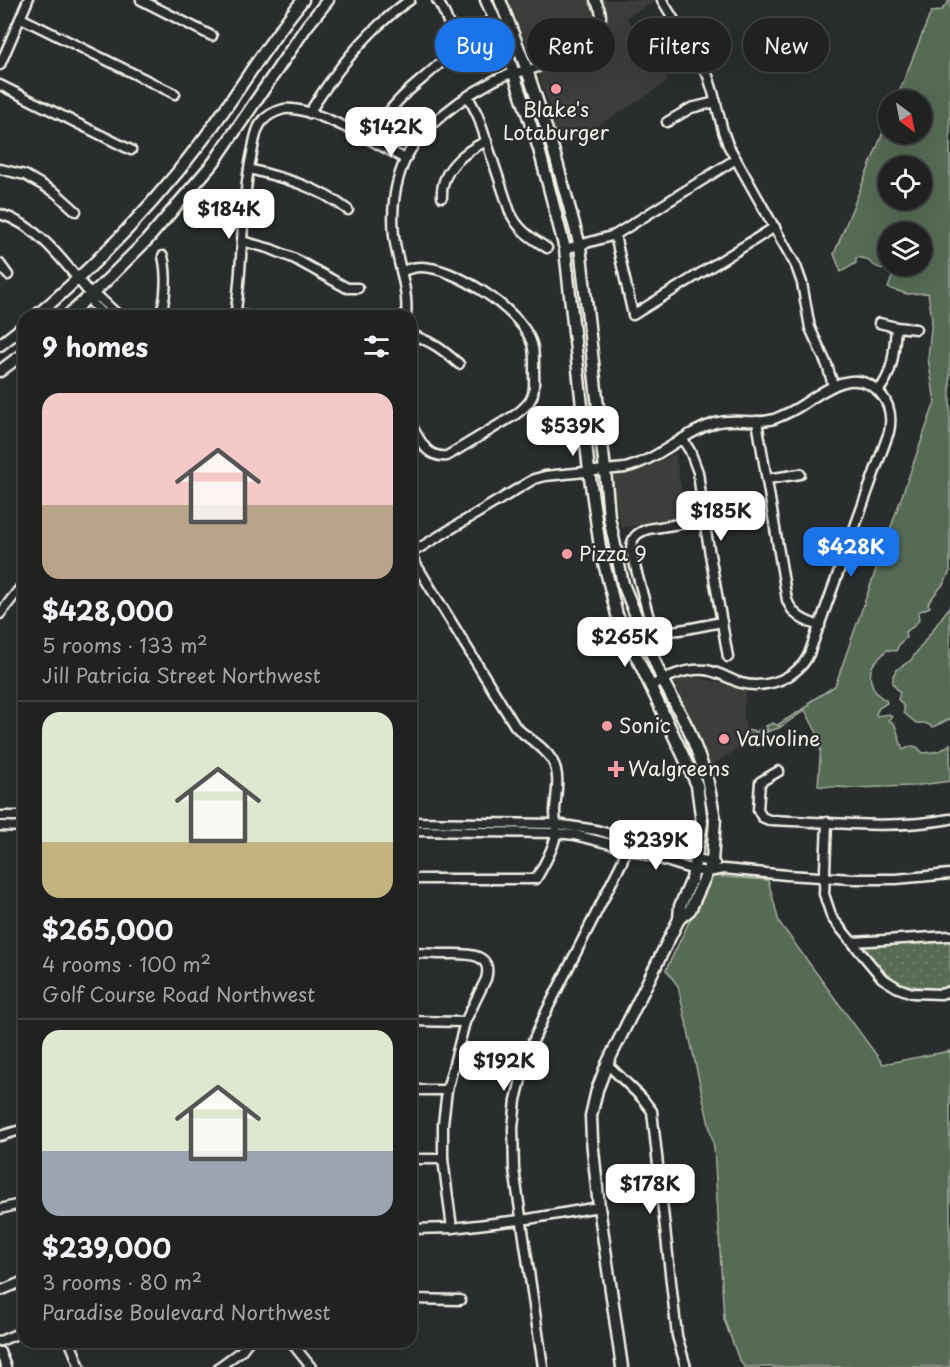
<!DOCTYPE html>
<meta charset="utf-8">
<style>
:root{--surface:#202222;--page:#282a2a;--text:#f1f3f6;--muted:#a2a4a5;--line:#3d3f40;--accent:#1a73e8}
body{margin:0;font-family:"Playpen Sans",sans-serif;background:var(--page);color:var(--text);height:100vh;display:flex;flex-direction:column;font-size:22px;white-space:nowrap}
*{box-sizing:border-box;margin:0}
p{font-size:20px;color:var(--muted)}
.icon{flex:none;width:33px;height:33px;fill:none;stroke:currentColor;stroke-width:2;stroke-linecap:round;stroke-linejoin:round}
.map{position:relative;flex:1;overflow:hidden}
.details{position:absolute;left:18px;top:310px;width:399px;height:1038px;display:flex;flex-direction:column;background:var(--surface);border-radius:18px;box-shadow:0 6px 24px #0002,0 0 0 2px var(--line)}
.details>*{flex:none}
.hud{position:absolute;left:435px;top:18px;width:424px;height:54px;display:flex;gap:12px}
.needle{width:39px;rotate:148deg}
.buttons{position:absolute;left:878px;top:90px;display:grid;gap:12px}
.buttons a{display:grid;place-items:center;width:54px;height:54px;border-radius:50%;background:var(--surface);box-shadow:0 6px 24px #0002,0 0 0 2px var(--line);font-size:30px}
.price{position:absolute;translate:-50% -51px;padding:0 14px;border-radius:12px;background:#fff;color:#222;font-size:20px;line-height:39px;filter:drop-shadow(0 2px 3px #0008)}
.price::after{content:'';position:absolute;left:50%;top:36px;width:18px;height:14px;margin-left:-9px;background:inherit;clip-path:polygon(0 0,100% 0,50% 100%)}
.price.selected{background:var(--accent);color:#fff}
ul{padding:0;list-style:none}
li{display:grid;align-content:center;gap:12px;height:318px;padding:0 24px}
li+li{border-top:2px solid var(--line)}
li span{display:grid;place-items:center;height:186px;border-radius:18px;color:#555}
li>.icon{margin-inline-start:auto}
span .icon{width:108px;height:108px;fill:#fffc;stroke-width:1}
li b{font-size:26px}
h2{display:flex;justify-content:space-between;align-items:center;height:72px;padding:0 24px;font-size:26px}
.tag{padding:0 21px;border-radius:27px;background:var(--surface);box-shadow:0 6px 24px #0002,0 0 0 2px var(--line);font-size:21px;line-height:54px}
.tag.selected{background:var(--accent);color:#fff}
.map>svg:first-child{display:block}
.built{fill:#3e3c3a}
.grass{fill:#566a55;stroke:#a5ae9e;stroke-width:1.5;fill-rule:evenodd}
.park{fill:url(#park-dots);stroke:#a5ae9e;stroke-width:1.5}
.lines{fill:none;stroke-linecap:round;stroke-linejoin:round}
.minor-casing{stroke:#f4f1e8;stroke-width:13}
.major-casing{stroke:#f4f1e8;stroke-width:15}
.minor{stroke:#2a2d2e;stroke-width:8}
.major{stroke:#2a2d2e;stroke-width:10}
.poi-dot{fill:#ff9aa2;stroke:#2a2d2e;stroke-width:2}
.labels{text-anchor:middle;stroke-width:4.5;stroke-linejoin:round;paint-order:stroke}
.poi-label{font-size:20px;fill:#f4f1e8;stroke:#2a2d2e;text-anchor:start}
</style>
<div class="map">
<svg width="950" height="1367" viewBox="0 0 950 1367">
<defs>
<pattern id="park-dots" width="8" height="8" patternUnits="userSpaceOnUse" patternTransform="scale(1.5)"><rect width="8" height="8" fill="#566a55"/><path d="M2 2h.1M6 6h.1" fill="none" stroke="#6f806d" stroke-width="1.8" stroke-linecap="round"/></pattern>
</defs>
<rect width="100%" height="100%" fill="#2a2d2e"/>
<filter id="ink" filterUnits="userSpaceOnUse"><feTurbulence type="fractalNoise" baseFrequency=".0167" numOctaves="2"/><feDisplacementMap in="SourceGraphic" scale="12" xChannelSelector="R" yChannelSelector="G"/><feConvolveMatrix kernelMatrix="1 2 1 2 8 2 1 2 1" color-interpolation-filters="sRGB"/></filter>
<g filter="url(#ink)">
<g class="built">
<polygon points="509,0 654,0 655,2 626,17 668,81 629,107 559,148 549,103"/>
<polygon points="675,453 686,517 621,528 611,476 635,472 655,464"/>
<polygon points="691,676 747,689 743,712 748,743 711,765 672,688 674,681 678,678"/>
</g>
<g class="grass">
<path d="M949,0H950V571L944,583L928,603L930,607L918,612L919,620L913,627L905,632L906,638L900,643L896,651L887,650C883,655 877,659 873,665C866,678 874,695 886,700L887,703L879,708L876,714V716L889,714L892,717L888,720L895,725L903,750L911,746L917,747L923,753C936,752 941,752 950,744V781L913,786L854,788L818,786L821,744L819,737L805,710L779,728L769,731L748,743L746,731L754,730L756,732L760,729L768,730L766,726L773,723L779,726V724L810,705L808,703L835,686L935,402L928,358L932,319L928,293L907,294L888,288L892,277L899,275V273L892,275L889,270C884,269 879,269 875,266C868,261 866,257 856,258V263L841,272L834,254L888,120V134H921V100H896L931,12L941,11L948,2ZM888,166H921V200H888ZM888,232H921V266H888Z"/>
<polygon points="950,606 950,719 933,727 925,723 916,723 904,713 904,707 898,699 900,693 893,684 893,676 896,670 911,660"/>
<polygon points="711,876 768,880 779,922 883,1064 950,1051 950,1367 744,1367 738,1357 724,1319 714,1147 678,986 666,970"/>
</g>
<path class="park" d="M948,941L950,942V985C943,991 937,989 928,988C893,986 884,974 862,949L864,945L908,944Z"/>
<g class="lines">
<g class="minor-casing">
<g id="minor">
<polyline points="141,0 212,36"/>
<polyline points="662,0 708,76 713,92 723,131 728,145 796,266 802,283 810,328 827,365 833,385"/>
<polyline points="21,18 175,94"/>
<polyline points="0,65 28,0"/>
<polyline points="0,85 131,150"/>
<path d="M468,96L478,116L510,212C519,231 530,237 547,248"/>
<path d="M309,113C330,80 351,51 380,24C390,15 399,7 410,0"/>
<polyline points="667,122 691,108 716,102"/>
<path d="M369,138C379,124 389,110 401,98C411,87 449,59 452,49C456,37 444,10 437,0"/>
<polyline points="0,169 25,175 56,193 76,211"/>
<path d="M249,169C284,178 319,187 348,210"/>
<path d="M442,197C440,171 464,151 487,141"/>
<path d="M0,214C40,226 66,265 91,295L93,304L104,316"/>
<polyline points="615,235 633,315 775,227"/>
<polyline points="242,241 271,249 295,259 347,288 358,288"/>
<polyline points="565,249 615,235 736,159"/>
<polyline points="0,264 8,275"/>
<path d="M402,271C408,269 414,267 420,267C453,266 519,309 531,341C535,350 534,362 534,372C535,395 534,401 515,415L447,456C426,458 421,441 411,425"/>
<polyline points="91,295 101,299 119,316"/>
<polyline points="236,315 248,316"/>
<path d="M159,316C167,301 167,273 163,256"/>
<path d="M235,316C244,263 240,207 252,153C254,144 255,131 261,123C266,116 276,111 284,109C312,105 380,145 405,159"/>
<path d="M406,316C409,289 397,263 394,236C390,196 399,155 429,127C446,111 467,95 488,84C493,81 498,78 504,76C514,72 525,72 535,68C552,63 595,40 600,21C603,14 599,7 595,0"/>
<polyline points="879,323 896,327 916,329"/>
<path d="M411,335C432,341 443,350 459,364"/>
<path d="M878,391C894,373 894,350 896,327"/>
<path d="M757,421L787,600C793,616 804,621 820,626"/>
<polyline points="683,440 690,451 698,472 704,520 728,657"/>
<polyline points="767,479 800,474"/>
<path d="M704,520L648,529C636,533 631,538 631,551L649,618C651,623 653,627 658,629C669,635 708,624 722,622"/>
<path d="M411,553L534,479L545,476L625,468C660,459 682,433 715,423C734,417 755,425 774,419C784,415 793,411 802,405C825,390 855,366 880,393C890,404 892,418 889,432L809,654C807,658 804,663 801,666C787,681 762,689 741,683C729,679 719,672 706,670C685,668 667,676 650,687"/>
<path d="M411,556L515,726C526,738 544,746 552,760C561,775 556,794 555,810C555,821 558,832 554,842C550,855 543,867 536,879H411"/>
<polyline points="0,614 24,583"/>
<path d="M779,771L760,782L758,810L762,817L769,820C828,822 891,830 950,819"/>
<polyline points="0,816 24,816"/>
<polyline points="411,822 556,824 596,830 715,864"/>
<polyline points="827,822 824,894 832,918 882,978 898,988 912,993 941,994 950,991"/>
<polyline points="0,826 24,827"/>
<polyline points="411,831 556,833 575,835 626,848 694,870 708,872 724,869 787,875 853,879 896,879 950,874"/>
<polyline points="853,942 950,936"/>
<path d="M411,953C423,953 434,954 446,954C463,954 494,951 486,979L465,1022L447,1090L443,1124V1159L452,1228"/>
<polyline points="411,1021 465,1022"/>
<polyline points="607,1064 642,1098 652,1111 677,1336 686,1367"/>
<polyline points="411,1090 447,1090"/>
<polyline points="0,1136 24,1129"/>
<polyline points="411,1159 443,1159"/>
<polyline points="0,1209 24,1203"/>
<polyline points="411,1229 452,1228 528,1219 599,1207"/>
<polyline points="0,1291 24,1281"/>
<polyline points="411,1299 460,1300"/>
<polyline points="0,1341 24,1331"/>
<polyline points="70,1342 80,1367"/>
<polyline points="291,1342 311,1367"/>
<polyline points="0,1352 6,1367"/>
<polyline points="219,1367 241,1351 248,1342"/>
<polyline points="543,1367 514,1169 513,1128 516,1100 527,1055 546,1012 622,862 629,840"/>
</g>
</g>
<g class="major-casing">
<g id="major">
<polyline points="486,0 500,32 539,149 565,249 589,471 600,547 617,615 697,785 702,823 692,879 680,906 679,919 607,1064 597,1090 591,1116 592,1140 599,1207 622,1367"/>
<polyline points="500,0 527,70 554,152 580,246 605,470 609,517 623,584 662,679 689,730 707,778 715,819 712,862 690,910 679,919"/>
<path d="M36,316C97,264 153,206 202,141C237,95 266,44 303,0"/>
<polyline points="67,316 102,285 147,240 214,162 307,26 328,0"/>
<polyline points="0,345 24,326"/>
<polyline points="0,371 24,353"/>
</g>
</g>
<use href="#minor" class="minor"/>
<use href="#major" class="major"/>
</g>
</g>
<g class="poi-dot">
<circle cx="556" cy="89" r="6"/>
<circle cx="567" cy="554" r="6"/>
<circle cx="607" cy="726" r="6"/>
<circle cx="724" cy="739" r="6"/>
<path d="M613 760h6v6h6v6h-6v6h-6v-6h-6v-6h6z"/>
</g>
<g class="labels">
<g class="poi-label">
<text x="556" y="117" text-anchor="middle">Blake's<tspan x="556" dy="23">Lotaburger</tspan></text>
<text x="579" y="561">Pizza 9</text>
<text x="619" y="733">Sonic</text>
<text x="736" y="746">Valvoline</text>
<text x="628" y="776">Walgreens</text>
</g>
</g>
</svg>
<div class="buttons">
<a><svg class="needle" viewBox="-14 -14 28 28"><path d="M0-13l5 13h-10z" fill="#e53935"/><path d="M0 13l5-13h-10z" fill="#a2a4a5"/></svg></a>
<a><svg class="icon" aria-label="locate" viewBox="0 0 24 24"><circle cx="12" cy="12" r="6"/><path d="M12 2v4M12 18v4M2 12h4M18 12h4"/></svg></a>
<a><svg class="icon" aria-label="layers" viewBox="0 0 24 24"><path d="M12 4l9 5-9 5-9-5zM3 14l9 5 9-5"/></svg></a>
</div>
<b class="price" style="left:391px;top:158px">$142K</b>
<b class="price" style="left:229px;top:240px">$184K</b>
<b class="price" style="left:573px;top:457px">$539K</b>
<b class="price" style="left:721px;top:542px">$185K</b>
<b class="price selected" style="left:851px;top:578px">$428K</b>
<b class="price" style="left:625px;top:668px">$265K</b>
<b class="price" style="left:656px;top:871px">$239K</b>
<b class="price" style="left:504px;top:1092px">$192K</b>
<b class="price" style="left:650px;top:1215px">$178K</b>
<div class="hud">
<a class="tag selected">Buy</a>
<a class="tag">Rent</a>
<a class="tag">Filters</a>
<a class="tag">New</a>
</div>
<section class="details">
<h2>9 homes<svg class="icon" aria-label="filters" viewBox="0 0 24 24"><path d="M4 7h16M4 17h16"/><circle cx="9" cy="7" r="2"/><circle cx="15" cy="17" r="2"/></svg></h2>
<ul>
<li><span style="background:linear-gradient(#f6c9c9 60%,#b9a48a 0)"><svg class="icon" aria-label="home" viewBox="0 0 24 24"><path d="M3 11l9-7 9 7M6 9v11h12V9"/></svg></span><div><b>$428,000</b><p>5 rooms · 133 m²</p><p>Jill Patricia Street Northwest</p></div></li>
<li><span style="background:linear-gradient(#dfe7d0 70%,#c2b280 0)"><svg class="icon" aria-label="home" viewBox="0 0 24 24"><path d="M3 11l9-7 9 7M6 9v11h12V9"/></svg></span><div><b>$265,000</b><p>4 rooms · 100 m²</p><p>Golf Course Road Northwest</p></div></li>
<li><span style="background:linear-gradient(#dfe7d0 65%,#9aa5b1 0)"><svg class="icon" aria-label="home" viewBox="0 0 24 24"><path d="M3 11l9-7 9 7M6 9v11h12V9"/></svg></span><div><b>$239,000</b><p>3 rooms · 80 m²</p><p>Paradise Boulevard Northwest</p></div></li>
</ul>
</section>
</div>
